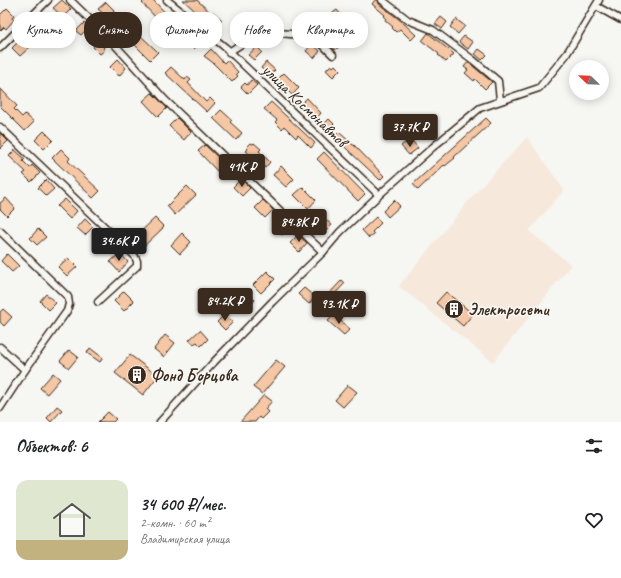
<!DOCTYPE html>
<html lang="ru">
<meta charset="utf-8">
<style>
:root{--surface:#fff;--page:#f2f2f2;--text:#202124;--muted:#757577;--accent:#3b2a1e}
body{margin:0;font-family:Caveat,sans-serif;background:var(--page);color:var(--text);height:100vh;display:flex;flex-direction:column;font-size:15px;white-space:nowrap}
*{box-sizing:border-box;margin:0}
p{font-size:13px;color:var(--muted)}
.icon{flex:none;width:22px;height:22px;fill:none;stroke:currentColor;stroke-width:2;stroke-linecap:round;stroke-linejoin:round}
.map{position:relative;height:422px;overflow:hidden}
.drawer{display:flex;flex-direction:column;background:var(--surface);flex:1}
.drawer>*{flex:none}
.banner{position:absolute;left:12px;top:12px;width:400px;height:36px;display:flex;gap:8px}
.needle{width:26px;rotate:293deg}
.buttons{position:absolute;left:569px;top:60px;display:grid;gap:8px}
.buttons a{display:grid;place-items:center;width:40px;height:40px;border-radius:50%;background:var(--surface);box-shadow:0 2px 10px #0003;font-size:20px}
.price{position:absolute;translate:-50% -34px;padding:0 9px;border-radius:4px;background:var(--accent);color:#fff;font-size:13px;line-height:26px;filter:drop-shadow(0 1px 2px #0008)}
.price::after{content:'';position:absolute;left:50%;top:24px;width:12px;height:9px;margin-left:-6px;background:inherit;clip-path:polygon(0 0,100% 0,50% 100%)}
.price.selected{background:#222;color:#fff}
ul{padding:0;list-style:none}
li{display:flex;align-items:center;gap:12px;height:100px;padding:0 16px}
li span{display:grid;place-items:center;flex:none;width:112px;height:80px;border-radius:12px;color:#555}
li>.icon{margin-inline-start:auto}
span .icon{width:48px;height:48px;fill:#fffc;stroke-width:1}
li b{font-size:17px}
h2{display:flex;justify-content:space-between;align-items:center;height:48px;padding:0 16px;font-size:17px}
.chip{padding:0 14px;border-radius:16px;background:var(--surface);box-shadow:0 2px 10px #0003;font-size:14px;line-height:36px}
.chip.selected{background:var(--accent);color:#fff}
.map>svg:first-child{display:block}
.built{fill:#f6e8db}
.building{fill:#f5c7a5;stroke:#3b2a1e}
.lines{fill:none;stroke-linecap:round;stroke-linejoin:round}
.minor-casing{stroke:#3b2a1e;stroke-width:9}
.minor{stroke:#f6f6f2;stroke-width:6}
.labels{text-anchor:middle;stroke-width:3.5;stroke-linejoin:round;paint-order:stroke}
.street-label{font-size:17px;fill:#3b2a1e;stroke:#f6f6f2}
.poi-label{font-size:17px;font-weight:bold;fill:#3b2a1e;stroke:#f6f6f2;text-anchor:start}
</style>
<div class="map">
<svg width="621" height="422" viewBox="0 0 621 422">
<rect width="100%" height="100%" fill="#f6f6f2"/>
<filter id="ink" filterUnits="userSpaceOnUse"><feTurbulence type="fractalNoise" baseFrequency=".025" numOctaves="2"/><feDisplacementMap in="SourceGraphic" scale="8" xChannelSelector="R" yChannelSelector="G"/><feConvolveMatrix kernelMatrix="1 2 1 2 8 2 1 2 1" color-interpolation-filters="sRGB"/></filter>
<g filter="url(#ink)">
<polygon class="built" points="527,137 564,190 529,231 571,265 493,362 399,286 472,197"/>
<g class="building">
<polygon points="62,0 71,9 63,17 53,8"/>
<polygon points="145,0 153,0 181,29 174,35 161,21 160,22 142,3"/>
<polygon points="183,0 197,0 212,14 213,12 222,20 214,28"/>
<polygon points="375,0 378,0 379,4 400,20 416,35 411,40 400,29 396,32 392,28 393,27 385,20 386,18 384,16 385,15 372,4"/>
<polygon points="106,2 114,10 113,11 135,31 129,37 98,9"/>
<polygon points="7,8 14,15 12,18 14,20 6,29 4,27 0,31 0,15"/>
<polygon points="337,10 342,16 335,22 330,15"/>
<polygon points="441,17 447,22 442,29 435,24"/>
<polygon points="456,19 465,26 458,34 450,27"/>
<polygon points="84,23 89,27 81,35 76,31"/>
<polygon points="337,33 344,43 335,50 328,41"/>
<polygon points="428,33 454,54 446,62 438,55 439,54 422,41"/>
<polygon points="190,35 199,44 194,49 185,40"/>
<polygon points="141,36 158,52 150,60 134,44"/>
<polygon points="464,36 473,42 468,49 459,42"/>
<polygon points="22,38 30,47 20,56 12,48"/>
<polygon points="100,39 106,45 103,48 105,50 100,54 93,47"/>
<polygon points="312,44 320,51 314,58 306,51"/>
<polygon points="257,47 262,52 254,60 248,55"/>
<polygon points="211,49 224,63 227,60 238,72 236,74 238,76 232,82 212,62 204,56"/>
<polygon points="479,49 487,55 482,60 475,54"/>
<polygon points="118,59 126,68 119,76 110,67"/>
<polygon points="266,62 275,70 269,75 261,68"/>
<polygon points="468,62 492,82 485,89 475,79 474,81 465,73 468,70 464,67"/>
<polygon points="331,65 333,67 335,65 340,70 333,77 326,70"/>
<polygon points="171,67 185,80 187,77 191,80 188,83 206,102 210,98 215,103 207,112 165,73"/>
<polygon points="284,73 299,88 292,95 282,85 281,85 276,81"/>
<polygon points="251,80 257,85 248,94 241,87 245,83 247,85"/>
<polygon points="0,88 17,106 14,109 22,117 25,114 34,122 25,131 0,106"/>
<polygon points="152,93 167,108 158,117 143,101"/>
<polygon points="307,98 321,113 315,120 300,105"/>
<polygon points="271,102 315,143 311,148 298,135 296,138 284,126 282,129 275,122 277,120 264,109"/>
<polygon points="221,110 232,120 230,122 242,133 236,140 213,118"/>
<polygon points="177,118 191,132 184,140 169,126"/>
<polygon points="486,118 491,123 454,157 455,158 445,166 444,165 418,190 413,184"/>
<polygon points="329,119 334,124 327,131 322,126"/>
<polygon points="44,131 53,140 44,149 35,140"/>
<polygon points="339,132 353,145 354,145 384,176 380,180 334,137"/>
<polygon points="0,133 8,141 0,149"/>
<polygon points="412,141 418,148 409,155 401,146 406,142 408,145"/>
<polygon points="251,143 253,144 254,143 261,149 259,151 270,162 265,168 246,151 248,149 247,147"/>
<polygon points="205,145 225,164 217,171 198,151"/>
<polygon points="61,149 70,158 68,161 100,191 93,198 52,158"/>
<polygon points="15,150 25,159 23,161 30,168 32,165 40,173 31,182 23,174 26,172 9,156"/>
<polygon points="324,152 365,194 358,201 317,159"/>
<polygon points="281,166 294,179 286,187 273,175"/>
<polygon points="241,179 250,188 242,196 233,187"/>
<polygon points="46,180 54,189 46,196 38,188"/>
<polygon points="187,186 196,195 175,215 167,206"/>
<polygon points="303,187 316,200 308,209 294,195"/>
<polygon points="6,198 15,208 7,216 0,209 0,203"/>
<polygon points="65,199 77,211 70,219 57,206"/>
<polygon points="263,200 273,210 265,218 255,208"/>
<polygon points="394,200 400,206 388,217 383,211"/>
<polygon points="280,217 290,227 282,235 272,225"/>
<polygon points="376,217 381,223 372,232 374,234 369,238 362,230"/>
<polygon points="155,218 164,227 144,246 135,237"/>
<polygon points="85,219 93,227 85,235 77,228"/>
<polygon points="326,220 332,225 325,232 319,227"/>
<polygon points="38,229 46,237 37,245 30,238"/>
<polygon points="182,233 191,242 180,254 171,245"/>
<polygon points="298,235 307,243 299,252 290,243"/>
<polygon points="120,253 128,262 119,272 110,262"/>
<polygon points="7,254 19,266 12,272 1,261"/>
<polygon points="68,258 77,267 67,276 58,267"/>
<polygon points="267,271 275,279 261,293 253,285"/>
<polygon points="342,280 345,283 329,300 326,297"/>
<polygon points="304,288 315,297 309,304 298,294"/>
<polygon points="124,291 134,301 124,311 114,301"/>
<polygon points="247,292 255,300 244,312 236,304"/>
<polygon points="446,292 473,314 463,326 436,303"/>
<polygon points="46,294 56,303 49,310 40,301"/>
<polygon points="3,309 12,317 4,326 0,322 0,312"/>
<polygon points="225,314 233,322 225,330 217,322"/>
<polygon points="334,315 350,329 344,335 328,321"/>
<polygon points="200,330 208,339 201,346 197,342 194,344 189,340"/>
<polygon points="165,335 175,343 164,357 154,349"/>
<polygon points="90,348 103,358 100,362 87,353"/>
<polygon points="69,350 78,357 69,368 60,361"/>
<polygon points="130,355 158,376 143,395 115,373"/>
<polygon points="276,360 285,367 262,394 253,387"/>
<polygon points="53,373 60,379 47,394 40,388"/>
<polygon points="348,385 357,392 343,407 335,400"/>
<polygon points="264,395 272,401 265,409 268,412 261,419 259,417 255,422 240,422"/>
<polygon points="57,406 62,410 51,422 47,418"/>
<polygon points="108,412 116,419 113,422 98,422"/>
</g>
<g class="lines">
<g class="minor-casing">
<g id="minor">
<polyline points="70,0 107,36 165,100 323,252"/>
<polyline points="167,0 226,48 379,195"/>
<polyline points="382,0 408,20 433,30 473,60 498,81 500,100"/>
<polyline points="596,6 621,20"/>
<polyline points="0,48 48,0"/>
<polyline points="229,52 249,39 269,32 311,36 322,44 333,55"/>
<polyline points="0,127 134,255 137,261 137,266 98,302"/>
<polyline points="0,231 68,297 69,304 67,311 25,370 0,408"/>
<polyline points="0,347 25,370"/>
<polyline points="160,422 213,363 272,302 323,252 340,232 379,195 433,147 480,108 539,88 566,55 599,0"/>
</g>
</g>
<use href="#minor" class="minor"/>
</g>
</g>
<defs>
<g id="building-disc" transform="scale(1)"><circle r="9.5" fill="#3b2a1e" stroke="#f6f6f2"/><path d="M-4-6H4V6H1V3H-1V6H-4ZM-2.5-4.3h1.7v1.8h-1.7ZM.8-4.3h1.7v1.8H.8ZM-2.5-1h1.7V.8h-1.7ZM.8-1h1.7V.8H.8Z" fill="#fff"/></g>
</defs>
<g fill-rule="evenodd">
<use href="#building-disc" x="454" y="309"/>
<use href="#building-disc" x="137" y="375"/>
</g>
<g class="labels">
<g class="street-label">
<text transform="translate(305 105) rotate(44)" y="6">улица Космонавтов</text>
</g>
<g class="poi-label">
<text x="468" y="315">Электросети</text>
<text x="151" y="381">Фонд Борцова</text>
</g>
</g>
</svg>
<div class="buttons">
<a><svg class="needle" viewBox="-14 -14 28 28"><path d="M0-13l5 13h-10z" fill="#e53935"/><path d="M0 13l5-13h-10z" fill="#757577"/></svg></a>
</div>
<b class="price" style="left:410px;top:148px">37.7K ₽</b>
<b class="price" style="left:242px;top:188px">41K ₽</b>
<b class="price" style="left:299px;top:243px">84.8K ₽</b>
<b class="price selected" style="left:119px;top:262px">34.6K ₽</b>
<b class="price" style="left:225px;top:322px">84.2K ₽</b>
<b class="price" style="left:339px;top:325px">93.1K ₽</b>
<div class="banner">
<a class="chip">Купить</a>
<a class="chip selected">Снять</a>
<a class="chip">Фильтры</a>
<a class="chip">Новое</a>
<a class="chip">Квартира</a>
</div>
</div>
<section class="drawer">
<h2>Объектов: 6<svg class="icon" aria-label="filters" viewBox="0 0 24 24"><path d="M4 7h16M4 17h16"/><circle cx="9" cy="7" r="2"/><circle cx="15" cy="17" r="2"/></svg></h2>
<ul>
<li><span style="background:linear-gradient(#dfe7d0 75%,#c2b280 0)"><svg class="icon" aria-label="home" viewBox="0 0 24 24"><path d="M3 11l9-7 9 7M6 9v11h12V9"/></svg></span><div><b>34 600 ₽/мес.</b><p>2-комн. · 60 m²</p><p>Владимирская улица</p></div><svg class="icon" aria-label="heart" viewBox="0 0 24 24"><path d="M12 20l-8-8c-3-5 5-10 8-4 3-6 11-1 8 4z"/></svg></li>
</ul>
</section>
